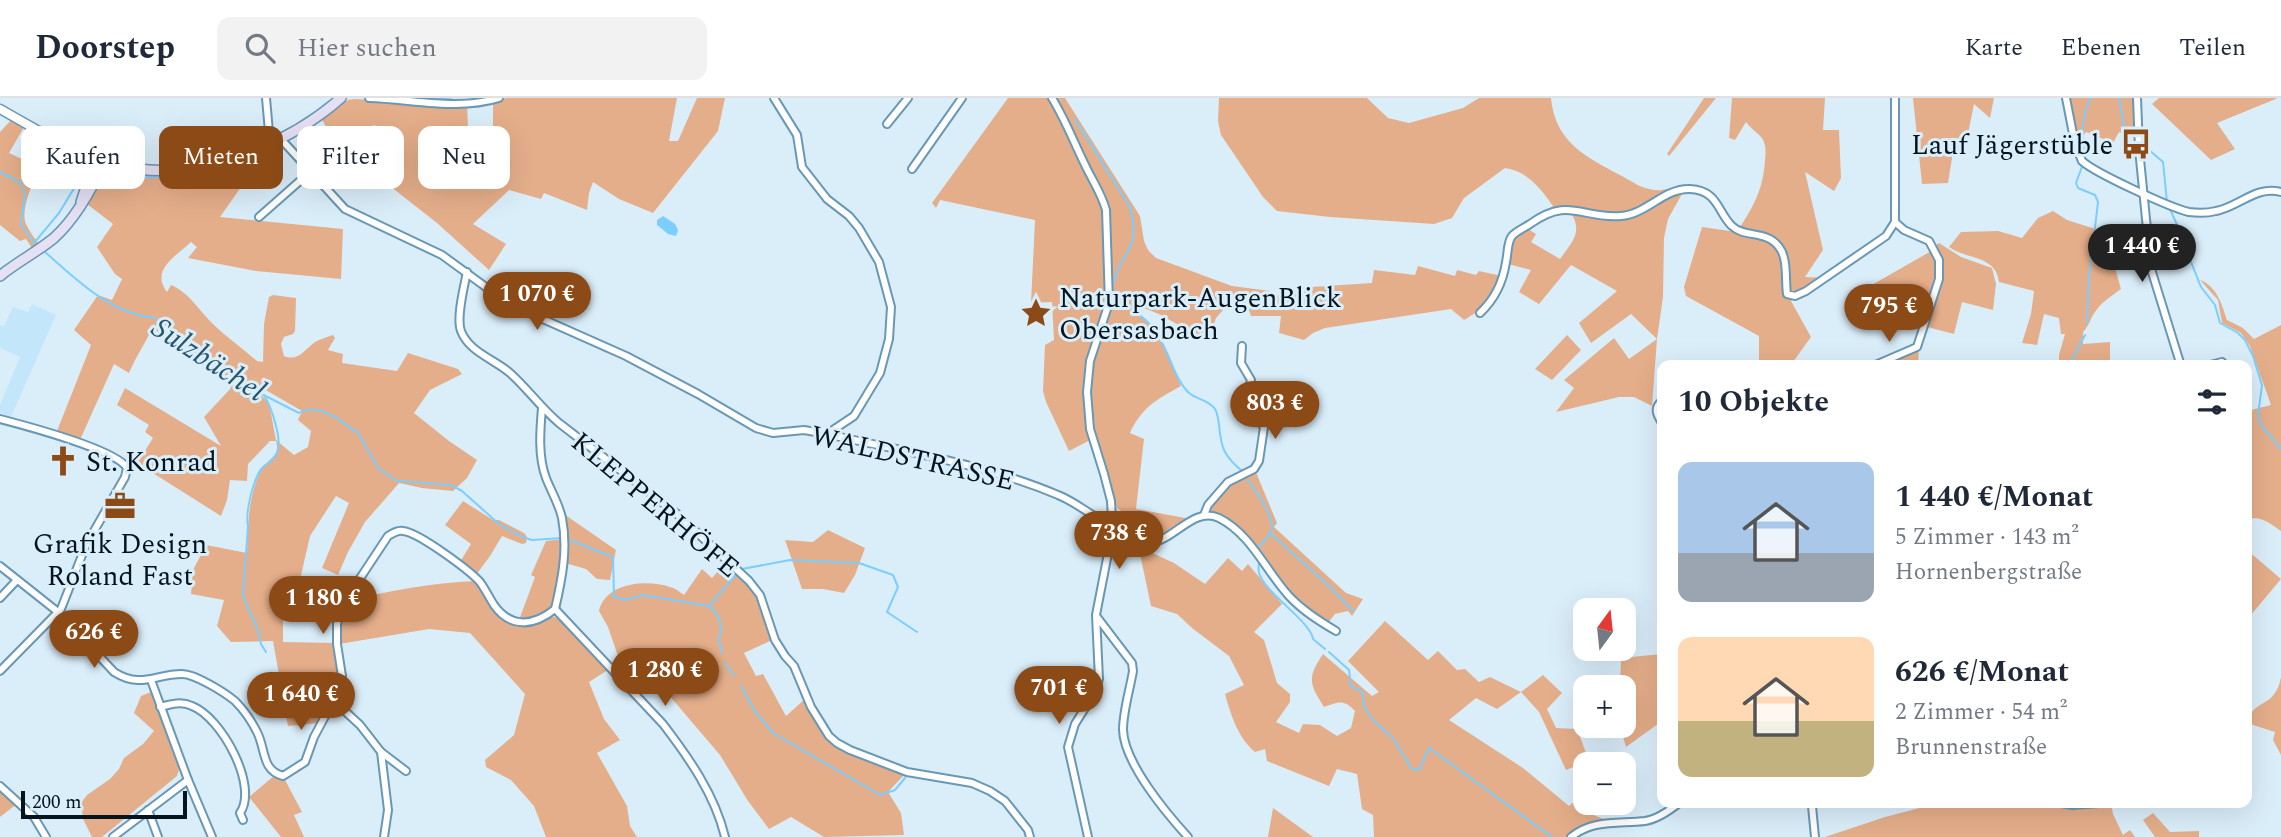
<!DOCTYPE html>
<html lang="de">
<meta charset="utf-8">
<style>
:root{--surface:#fff;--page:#f2f2f3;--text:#1f2937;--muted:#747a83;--line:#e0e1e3;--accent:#8c4b16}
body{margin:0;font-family:Spectral,serif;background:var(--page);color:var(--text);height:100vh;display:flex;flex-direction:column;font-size:26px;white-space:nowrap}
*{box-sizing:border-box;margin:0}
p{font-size:23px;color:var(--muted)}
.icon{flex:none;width:38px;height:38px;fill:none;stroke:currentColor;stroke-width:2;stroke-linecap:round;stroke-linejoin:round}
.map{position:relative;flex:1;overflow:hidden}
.side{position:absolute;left:1657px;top:262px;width:595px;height:448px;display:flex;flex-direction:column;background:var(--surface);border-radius:14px;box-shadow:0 7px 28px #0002}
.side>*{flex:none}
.top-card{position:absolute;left:21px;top:28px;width:665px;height:63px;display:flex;gap:14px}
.needle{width:46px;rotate:15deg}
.fabs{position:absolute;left:1573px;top:500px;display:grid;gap:14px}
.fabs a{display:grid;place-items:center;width:63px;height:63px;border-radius:14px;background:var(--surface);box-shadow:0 7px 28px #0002;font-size:35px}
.scale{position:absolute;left:21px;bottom:18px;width:166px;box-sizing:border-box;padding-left:7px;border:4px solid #02141e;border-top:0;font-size:19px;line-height:24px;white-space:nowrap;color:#02141e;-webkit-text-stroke:5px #daeefa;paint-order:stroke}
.price{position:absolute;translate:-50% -60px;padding:0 16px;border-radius:24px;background:var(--accent);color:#fff;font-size:23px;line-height:46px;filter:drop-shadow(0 2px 4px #0008)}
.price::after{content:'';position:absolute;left:50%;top:42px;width:21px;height:16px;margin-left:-10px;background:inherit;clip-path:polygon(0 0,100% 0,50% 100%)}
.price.selected{background:#222;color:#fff}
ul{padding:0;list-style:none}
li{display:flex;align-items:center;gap:21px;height:175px;padding:0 21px}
li span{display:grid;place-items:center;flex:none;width:196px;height:140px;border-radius:14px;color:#555}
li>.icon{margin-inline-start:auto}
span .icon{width:84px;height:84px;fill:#fffc;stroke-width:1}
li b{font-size:30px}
h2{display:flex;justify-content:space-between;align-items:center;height:84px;padding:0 21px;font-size:30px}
.pill{padding:0 24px;border-radius:14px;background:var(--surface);box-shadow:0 7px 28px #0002;font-size:24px;line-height:63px}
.pill.selected{background:var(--accent);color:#fff}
header{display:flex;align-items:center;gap:42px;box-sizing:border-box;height:98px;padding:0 35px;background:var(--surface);border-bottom:2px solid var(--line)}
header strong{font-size:33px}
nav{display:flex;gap:38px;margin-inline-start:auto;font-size:24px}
.search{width:490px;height:63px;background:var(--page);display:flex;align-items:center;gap:18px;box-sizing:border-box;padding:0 24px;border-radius:14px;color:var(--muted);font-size:26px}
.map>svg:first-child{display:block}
.built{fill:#c4e6fb}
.green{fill:#e5ae8a;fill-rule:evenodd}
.water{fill:#7bcefe}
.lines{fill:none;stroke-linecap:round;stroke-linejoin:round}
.stream{stroke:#7bcefe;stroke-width:2}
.minor-casing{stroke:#6898b4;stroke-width:10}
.tertiary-casing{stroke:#6898b4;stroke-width:11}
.secondary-casing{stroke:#6898b4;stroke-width:12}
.minor{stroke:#fff;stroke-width:6}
.tertiary{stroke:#fff;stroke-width:8}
.secondary{stroke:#e5e0f4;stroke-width:9}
.labels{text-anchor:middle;stroke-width:6;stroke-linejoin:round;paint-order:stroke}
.poi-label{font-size:28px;fill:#02141e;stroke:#daeefa;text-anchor:start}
.street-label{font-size:28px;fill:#02141e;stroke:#daeefa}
.water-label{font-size:30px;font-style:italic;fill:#28556e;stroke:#daeefa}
</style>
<header>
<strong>Doorstep</strong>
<div class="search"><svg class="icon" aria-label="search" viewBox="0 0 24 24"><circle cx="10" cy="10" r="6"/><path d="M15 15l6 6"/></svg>Hier suchen</div>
<nav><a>Karte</a><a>Ebenen</a><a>Teilen</a></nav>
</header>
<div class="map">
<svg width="2281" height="739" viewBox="0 0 2281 739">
<rect width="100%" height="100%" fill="#daeefa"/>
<polygon class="built" points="32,206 56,217 11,319 0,315 0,307 20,259 0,250 0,227 4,228 13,209 28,214"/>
<g class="green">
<polygon points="506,0 677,0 669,43 678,43 697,0 725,0 718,33 653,115 619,101 593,84 589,95 587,112 544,95 541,101 509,92 473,126 506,146 489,172 437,125 358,63 381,46 375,27 349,35 335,44 321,20 348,2 354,1 467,6 468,29 482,28 485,40 493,39 493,4"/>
<path d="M1008,0H1049L1109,119C1104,96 1097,90 1088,69C1077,46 1068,23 1055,0H1065L1140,118L1144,143L1148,152L1156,160L1232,188L1270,193L1276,198L1312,189L1372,185L1374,172L1415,177L1418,168L1455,178L1457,172L1476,177L1479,173L1502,178C1493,199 1484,211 1464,222L1451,211L1325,230L1313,235L1304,242L1279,235L1281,218H1251L1248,209L1225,210L1216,220L1208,244L1161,217L1139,208L1136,215C1163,232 1170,260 1181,288C1156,302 1142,309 1130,335L1144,341L1136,411L1191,421L1159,440L1117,410L1094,340L1069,353L1046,304L1043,293L1045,247L1054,242L1052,204L1031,205L1035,122L940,102L936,110L932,105Z"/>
<path d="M1219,0H1367L1388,20L1409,25L1463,10L1479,0H1551C1555,44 1586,59 1620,77C1631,83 1642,91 1655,92C1665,93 1677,88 1687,87L1668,121L1664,140L1663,199L1657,241L1652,308L1634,299H1619L1556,314L1574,290L1564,282L1614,240L1629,261L1657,241L1631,216L1591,245L1579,225L1617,193L1571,167L1539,206L1519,194L1531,172L1508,166L1513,140L1528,131L1536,136L1531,144L1560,161C1575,140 1584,132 1567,109L1555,111C1542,92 1528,73 1505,70L1464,100L1452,120L1434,126L1330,119L1277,113L1263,99L1221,37L1218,23Z"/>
<polygon points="1704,0 1716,0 1669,58 1667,56"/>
<path d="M1732,0H1825L1823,32H1839L1841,80L1834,93L1805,74L1823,152L1805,179L1829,180L1791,203L1811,239L1790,268H1759V238L1686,198L1684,189L1702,129L1737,134C1753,109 1763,93 1765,62C1766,55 1766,46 1762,40C1757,34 1751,31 1746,24L1735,42L1729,40Z"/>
<polygon points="1913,0 1994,0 1990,20 1974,6 1964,56 1953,54 1948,85 1922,86"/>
<polygon points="2067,0 2133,0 2135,40 2119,34 2113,45 2086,34 2082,40 2075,39"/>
<polygon points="2159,0 2278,0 2217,25 2235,51 2211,62 2152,6"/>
<path d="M11,22L24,29L9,55L24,62L38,37L53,44C44,63 18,106 26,126C29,133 34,139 38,145L32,150L26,141L20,143L0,127V34Z"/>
<path d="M252,58L253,62L246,82L220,119L343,131L341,181L256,173L188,160L197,149L191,144C176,158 150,172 167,194L171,187C189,194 200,214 215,228C228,240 243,251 257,263L263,264L264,226L269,199L273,197L296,200L295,233L293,236L284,239L281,246L284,258C298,264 304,252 315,244C320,241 327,239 333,237L335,240L328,252L343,256L342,265L397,273L408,255L458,271L462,276L430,292L414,315L449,343L477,362L467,380L453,393L422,390L399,385L365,424L348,454L338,477L322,470L349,405L336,398L310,438L299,486L283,514V544L335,545L340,579L338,591L318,625L288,628L273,543L231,544L217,528L224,502L191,496L193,472L206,447L247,455C248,427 248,400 260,374C266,361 281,360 276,343H270L248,366L247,383L230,382L227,402L221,418L137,365L153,340L145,334L149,327L117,307L125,290L221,348L204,319L231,290L154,231V226C147,243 136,258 129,275L114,266L80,342L57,333L91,247L74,232L98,197L112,202L122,181L115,176L97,149L113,126L87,106C92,97 98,77 107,74C117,70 134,77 145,78C178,80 222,75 252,58ZM257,287L302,313L298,322L311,333L308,349L294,357L276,342L269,305L255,291Z"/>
<path d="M2053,113L2067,122L2105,134L2121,191C2112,198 2101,204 2095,214C2090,221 2089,228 2083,234V246L2110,244V268H2059V257L2065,236H2061L2059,220L2044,216L2037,247L2022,245L2031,216L2034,193L1999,184C1996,157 1967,162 1949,149L1961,134L1998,133L2022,140L2038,120Z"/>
<polygon points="1939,145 1961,159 1992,170 1996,186 1993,212 1962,204 1954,236 1927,229 1941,180 1935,148"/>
<polygon points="1933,152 1939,171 1927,220 1915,201 1869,222 1856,196"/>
<path d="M2200,182C2217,188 2222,207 2227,222L2243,230L2254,241L2281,227V433C2271,426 2259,416 2247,422V313L2271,307L2250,248L2241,235L2222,225L2218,202Z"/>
<polygon points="1567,237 1581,252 1552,282 1535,271"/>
<polygon points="1919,248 1918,268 1884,268 1885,264"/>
<polygon points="1255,372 1277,425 1274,429 1346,495 1363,501 1352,518 1348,513 1335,516 1327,526 1314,518 1288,494 1238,431 1209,416 1208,411 1232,383"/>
<polygon points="463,403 493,422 499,422 524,435 527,439 526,445 522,446 502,438 490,458 476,477 460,464 471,446 445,427"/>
<polygon points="561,414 616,452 610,482 597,481 586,471 565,465"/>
<polygon points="828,432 865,450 855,477 844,495 823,491 802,491 785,442 813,444"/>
<path d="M563,441C562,460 561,509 541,519C535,522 526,521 519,522L535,479L531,477L546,443Z"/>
<path d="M1146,452L1174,465L1205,486L1228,460L1242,473L1248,466L1282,506L1254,534L1264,542L1277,585L1290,596V604L1276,624L1299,635L1303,626L1320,627L1337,638L1351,630L1355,613C1343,601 1339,604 1324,609C1309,585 1307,580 1323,556L1372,598L1379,594L1348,563L1385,523L1428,562L1438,553L1457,572L1465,571L1479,584L1490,579L1521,594L1543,577L1562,595L1547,611L1556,630L1577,631L1589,663L1566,672L1539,614L1521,594L1497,611L1476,600L1449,622L1523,670L1569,708L1578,700L1588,715L1609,723L1569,739H1374L1373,717L1362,711L1357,676L1337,671L1329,688L1267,663L1265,651L1255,654C1238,640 1231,617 1225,596L1244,587L1229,558L1192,530L1177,516L1151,508L1140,456Z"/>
<polygon points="2247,452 2281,481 2250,518 2247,517"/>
<path d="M726,464L745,481L759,499L772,542L744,555L756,578L763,576L786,618L805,601L828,639L905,676L888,694L901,715L904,737L824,739L791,719L769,731L748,703L720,657L633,555L620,564L608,529L599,513C605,485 646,481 670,489C675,490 680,494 684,497L702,471L712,480Z"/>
<path d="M475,483L494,511L524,527L539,525L551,518C569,521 596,557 608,572L589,584L604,621L620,642L597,655L627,708L630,728L637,739H546L534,708L511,682L486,669L485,662L514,637L525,596L470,535L429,531L339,546L340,518L346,503C389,493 431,485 475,483Z"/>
<polygon points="1662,556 1662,623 1626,649 1620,628 1624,628 1624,590 1620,590 1621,560"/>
<path d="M2281,579V657L2273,642L2275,634L2247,625C2252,600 2275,612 2281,579Z"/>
<polygon points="151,594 179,671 177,678 102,739 92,739 83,721 81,705 87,697 110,681 119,671 124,660 143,646 154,633 134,615 141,598"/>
<polygon points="275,677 284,680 302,714 294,717 304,739 281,739 249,699"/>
<polygon points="0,690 18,705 0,719"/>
<polygon points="1939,705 2067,705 2092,708 2111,705 2113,716 2123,737 2130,732 2135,739 1825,739 1885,719"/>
<polygon points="1273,710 1313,739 1268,739"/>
<polygon points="2153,715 2170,734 2199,733 2199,739 2155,739 2143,722"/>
</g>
<polygon class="water" points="663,118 675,126 678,132 676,138 668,136 657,127 657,122"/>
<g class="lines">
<g class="stream">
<polyline points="435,0 451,0"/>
<polyline points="2119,0 2124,29 2132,35"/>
<path d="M1075,21L1130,109C1143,153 1120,151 1112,190C1121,208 1142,215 1154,231C1167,249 1173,278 1188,294C1196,302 1208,301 1215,311C1218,316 1218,321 1219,327C1221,350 1224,358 1242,373"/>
<polyline points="2142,46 2163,64 2167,104"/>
<path d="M2085,60C2082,41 2081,17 2091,0"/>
<polyline points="2083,66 2076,85 2078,90 2095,97 2098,104 2089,180 2087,225"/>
<polyline points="0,74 21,85 25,97 21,127 34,145 59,115 84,74"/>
<path d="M101,78C153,80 203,83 251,60"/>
<polyline points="2169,109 2178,129 2177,147 2191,164 2201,189 2215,207 2220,225 2238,235 2245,242 2253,258 2262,287 2258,317 2261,327 2281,351"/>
<path d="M45,154C77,182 110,216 155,220L167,238L212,271L299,315C317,304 341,322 354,333H357L379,371L397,383L451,387L462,393L499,426L522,439L532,442L562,440"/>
<polyline points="2072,268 2073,260 2085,237"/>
<path d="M264,297C271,308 283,343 277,355C274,362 267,365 262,370C253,381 245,416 248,428L243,498L258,532L261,546L266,554"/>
<path d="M1248,383C1256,392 1274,419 1272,431C1271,437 1262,445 1258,450"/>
<polyline points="1270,435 1327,486 1353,513"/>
<polyline points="567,441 613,459 614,499 625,502 643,497 709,508 718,517 721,531 719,542 722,555"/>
<path d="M1259,463C1259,467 1258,471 1259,475C1265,495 1311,524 1313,541L1325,551"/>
<polyline points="742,471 790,462 859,465 893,477 898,489 887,514 917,534"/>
<polyline points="710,507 736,476"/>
<polyline points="1329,554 1349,572 1351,588 1362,594 1365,611 1374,623 1393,640 1412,671 1419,672 1429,650 1552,739"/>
<polyline points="725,565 734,578"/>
<polyline points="741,588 755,613 773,635 880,697 895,692 905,680"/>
</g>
<g class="minor-casing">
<g id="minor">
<polyline points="266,0 270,45"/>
<path d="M369,0C411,1 458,13 499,0"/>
<polyline points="774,0 797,37 802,69 827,101 849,118 859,130 879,164 891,209 889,241 880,275 854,318 827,336"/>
<path d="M1052,0C1066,23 1075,47 1087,71C1094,85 1102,97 1106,112L1109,205L1090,263L1087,294L1090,331L1104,376L1111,403L1112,421"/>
<path d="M2066,0L2075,46L2082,63C2095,75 2171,110 2189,114C2197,115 2208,115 2216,113C2239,109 2256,87 2281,94"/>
<polyline points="2137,0 2139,51 2151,171 2181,268"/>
<polyline points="887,26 908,0"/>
<path d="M280,40L345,111L442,157L509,206L626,258L698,296L756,330L773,335L804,332L827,336C905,354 985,366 1058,397C1076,404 1091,418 1109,426C1112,427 1116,427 1119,429C1129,433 1135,442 1146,444C1171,448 1192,407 1219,420C1251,436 1266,473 1289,498C1303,513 1319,523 1336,533"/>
<polyline points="912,71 962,0"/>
<polyline points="259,119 310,74"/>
<path d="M467,174C464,189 456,220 461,233C469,254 494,261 510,275C527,290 541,310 559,325L676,415L749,483L760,497L775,542L785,558L794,568L811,609L829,638L837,645L850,652L907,674L972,685L990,693L1005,703L1028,732L1030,739"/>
<path d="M1480,215C1495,201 1503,184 1506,164C1508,156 1507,144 1512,138C1516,133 1524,130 1530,126C1569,98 1581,121 1621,118C1647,116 1664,90 1690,91C1718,92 1718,115 1732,128C1744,140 1767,132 1779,149C1788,160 1785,182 1787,196L1795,198L1806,193L1886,138L1895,124V0"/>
<polyline points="1873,268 1917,249 1939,181 1939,162 1929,143 1904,132 1895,124"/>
<polyline points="2206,268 2222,264 2226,268"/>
<path d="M1662,303C1653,310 1657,317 1662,325"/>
<path d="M0,321C23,327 117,352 127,370L125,379L86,447L61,511L0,573"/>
<polyline points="1204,417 1208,407 1228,384 1254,371 1259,363 1264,329 1248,310 1247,299 1251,282 1241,265 1242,248"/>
<path d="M0,468L58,514L114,574C141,591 155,576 182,576C195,576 224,594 235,603C243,611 252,624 257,634C266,651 261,672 283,678L305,664L314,639L339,592L342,578L337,546V526L341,509L388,438C393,435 398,432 403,433C418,434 469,472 480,484C485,491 489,499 494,507C511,531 534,528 555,511C562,481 568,451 562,420C559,406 551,393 546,380C538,359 540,333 542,310"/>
<polyline points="0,500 17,482"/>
<path d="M555,511L663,626C689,660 715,697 725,739"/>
<path d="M1097,519L1132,565L1133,573C1130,591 1123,613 1123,632C1124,665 1167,716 1188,739"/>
<polyline points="151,582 188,682 212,739"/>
<polyline points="334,603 360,627 381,654 406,673"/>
<path d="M160,609C171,606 181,603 192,608C221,619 259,688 240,715L243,722"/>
<polyline points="381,654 388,712 384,739"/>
<polyline points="0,688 34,719 46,739"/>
<polyline points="1814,705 1812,708 1815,739"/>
<polyline points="2061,705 2072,707 2099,705"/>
<polyline points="148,712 158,739"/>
<polyline points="113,739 188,682"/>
<polyline points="1088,739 1068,649 1075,626 1095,594 1099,581 1096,517 1110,445 1109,426"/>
<path d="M1571,739C1593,721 1619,726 1645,723C1658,721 1669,713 1679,705"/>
</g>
</g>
<g class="tertiary-casing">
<polyline id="tertiary" points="0,11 37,32 96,59"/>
</g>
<g class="secondary-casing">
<g id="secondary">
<polyline points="72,49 84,63 90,75"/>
<path d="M81,104L96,59C110,64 124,69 138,71C206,80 290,45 341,0"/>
<path d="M0,178C17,164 37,154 54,140C76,120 93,89 105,62"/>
</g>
</g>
<use href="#minor" class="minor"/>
<use href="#tertiary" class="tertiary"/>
<use href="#secondary" class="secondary"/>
</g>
<defs>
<g id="bus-bare" transform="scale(2.415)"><path d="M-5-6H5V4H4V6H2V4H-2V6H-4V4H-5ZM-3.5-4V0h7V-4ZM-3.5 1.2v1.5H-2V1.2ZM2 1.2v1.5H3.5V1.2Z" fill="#8c4b16" stroke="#daeefa" stroke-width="2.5" paint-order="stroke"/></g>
<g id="sight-bare" transform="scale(2.415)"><path d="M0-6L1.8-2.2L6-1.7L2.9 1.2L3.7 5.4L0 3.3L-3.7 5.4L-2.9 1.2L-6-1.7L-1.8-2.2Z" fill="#8c4b16" stroke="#daeefa" stroke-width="2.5" paint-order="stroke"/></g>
<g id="church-bare" transform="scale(2.415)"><path d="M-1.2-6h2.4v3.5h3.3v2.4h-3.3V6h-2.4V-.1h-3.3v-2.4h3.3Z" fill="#8c4b16" stroke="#daeefa" stroke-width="2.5" paint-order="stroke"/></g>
<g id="office-bare" transform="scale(2.415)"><path d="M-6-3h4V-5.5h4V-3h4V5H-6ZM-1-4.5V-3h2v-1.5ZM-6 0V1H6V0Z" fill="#8c4b16" stroke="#daeefa" stroke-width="2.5" paint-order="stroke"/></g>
</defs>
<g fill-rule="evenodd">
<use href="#bus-bare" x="2136" y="46"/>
<use href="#sight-bare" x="1036" y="215"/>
<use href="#church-bare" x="63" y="363"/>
<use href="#office-bare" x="120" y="408"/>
</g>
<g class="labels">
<g class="poi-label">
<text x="2113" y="56" text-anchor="end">Lauf Jägerstüble</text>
<text x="1059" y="209">Naturpark-AugenBlick<tspan x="1059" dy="32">Obersasbach</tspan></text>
<text x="86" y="373">St. Konrad</text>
<text x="120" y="455" text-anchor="middle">Grafik Design<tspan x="120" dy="32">Roland Fast</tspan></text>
</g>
<g class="street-label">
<text transform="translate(913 359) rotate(13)" y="10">WALDSTRASSE</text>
<text transform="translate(656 406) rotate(40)" y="10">KLEPPERHÖFE</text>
</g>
<g class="water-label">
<text transform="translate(209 261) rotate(33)" y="10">Sulzbächel</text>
</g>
</g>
</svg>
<div class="fabs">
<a><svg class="needle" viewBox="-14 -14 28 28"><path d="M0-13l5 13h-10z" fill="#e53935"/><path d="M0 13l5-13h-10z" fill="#747a83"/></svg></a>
<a>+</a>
<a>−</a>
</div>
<div class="scale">200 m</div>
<b class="price selected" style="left:2142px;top:186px">1 440 €</b>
<b class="price" style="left:537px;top:234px">1 070 €</b>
<b class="price" style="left:1889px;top:246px">795 €</b>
<b class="price" style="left:1275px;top:343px">803 €</b>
<b class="price" style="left:1119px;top:473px">738 €</b>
<b class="price" style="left:323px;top:538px">1 180 €</b>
<b class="price" style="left:94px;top:572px">626 €</b>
<b class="price" style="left:665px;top:610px">1 280 €</b>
<b class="price" style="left:1059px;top:628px">701 €</b>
<b class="price" style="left:301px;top:634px">1 640 €</b>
<div class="top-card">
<a class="pill">Kaufen</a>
<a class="pill selected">Mieten</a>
<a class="pill">Filter</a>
<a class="pill">Neu</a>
</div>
<section class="side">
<h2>10 Objekte<svg class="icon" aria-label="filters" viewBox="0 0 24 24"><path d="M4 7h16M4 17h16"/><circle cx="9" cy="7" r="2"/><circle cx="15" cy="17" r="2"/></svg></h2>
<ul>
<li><span style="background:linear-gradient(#a9c7e8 65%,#9aa5b1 0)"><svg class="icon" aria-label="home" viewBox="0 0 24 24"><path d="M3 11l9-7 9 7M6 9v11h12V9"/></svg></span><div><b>1 440 €/Monat</b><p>5 Zimmer · 143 m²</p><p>Hornenbergstraße</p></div></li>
<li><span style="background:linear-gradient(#ffd9b3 60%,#c2b280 0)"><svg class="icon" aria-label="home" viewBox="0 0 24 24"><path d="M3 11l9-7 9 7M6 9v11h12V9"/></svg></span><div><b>626 €/Monat</b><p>2 Zimmer · 54 m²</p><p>Brunnenstraße</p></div></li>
</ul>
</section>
</div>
